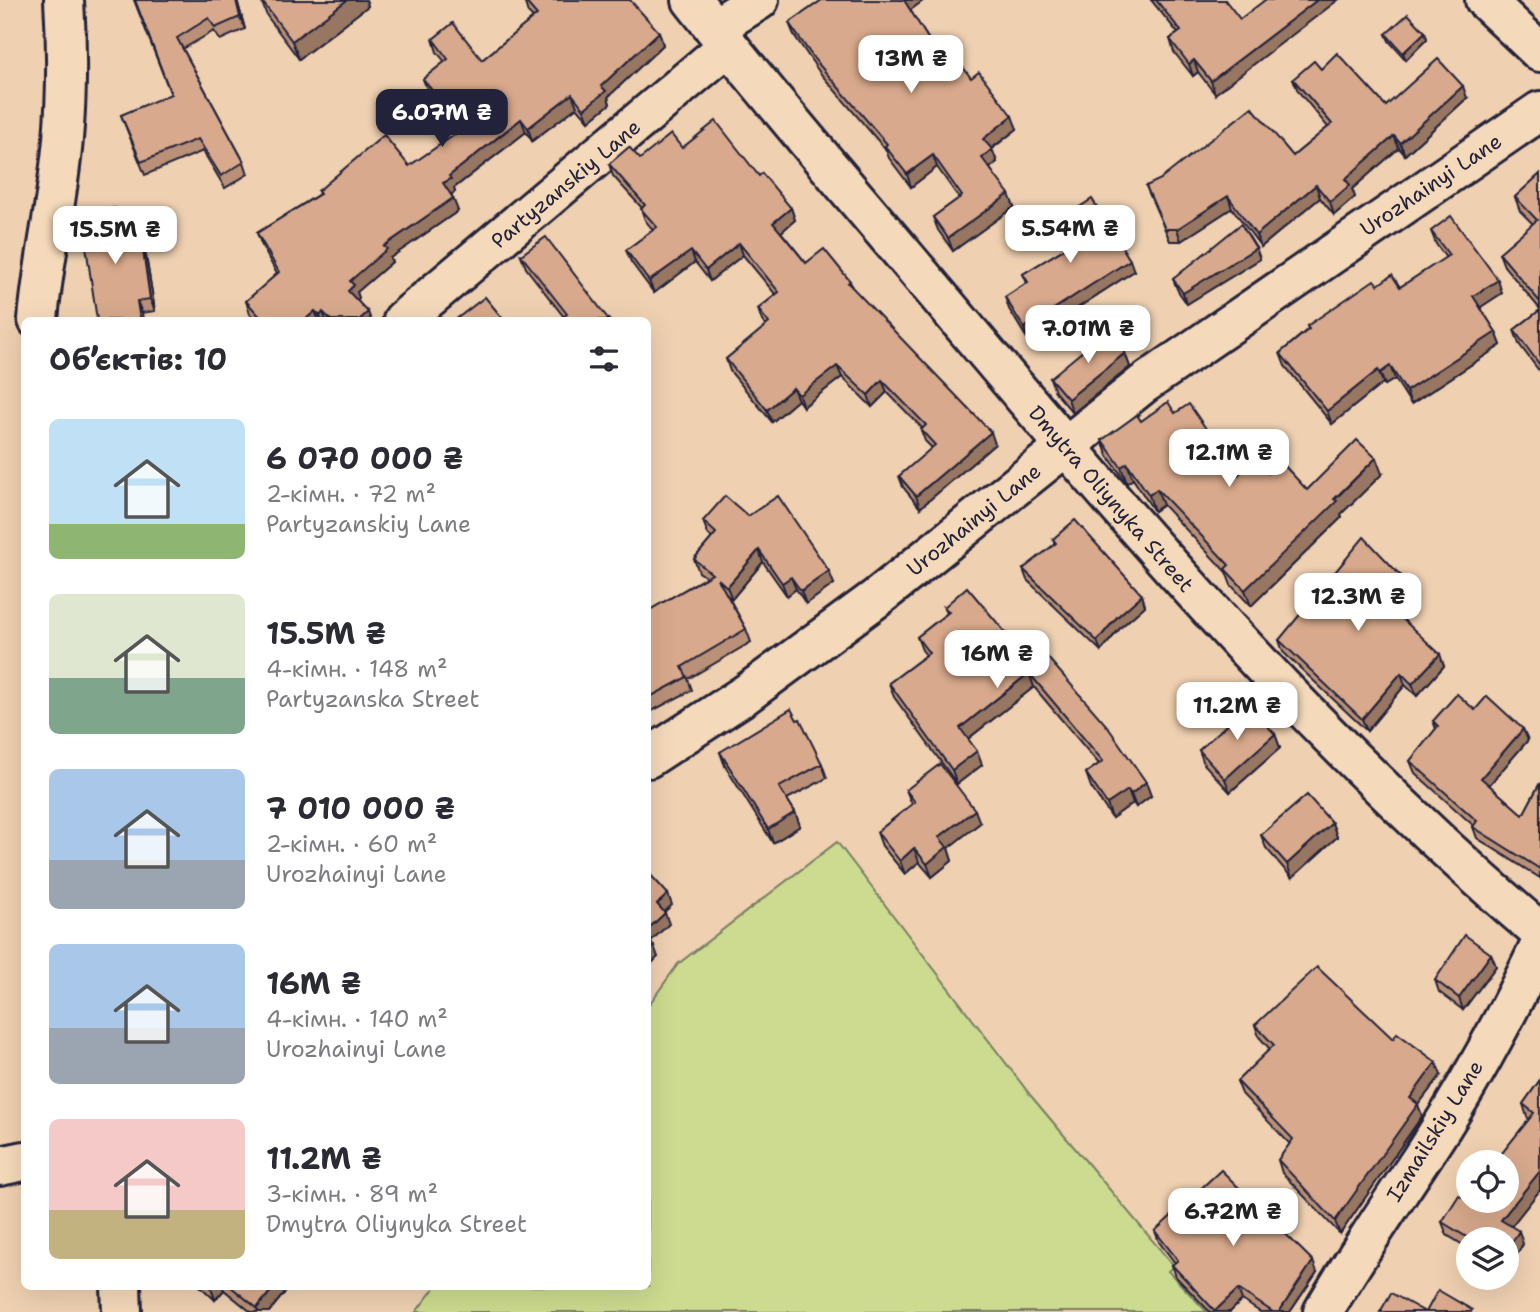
<!DOCTYPE html>
<html lang="uk">
<meta charset="utf-8">
<style>
:root{--surface:#fff;--page:#f2f2f3;--text:#2b2b33;--muted:#7c7c81;--accent:#22223b}
body{margin:0;font-family:"Shantell Sans",sans-serif;background:var(--page);color:var(--text);height:100vh;display:flex;flex-direction:column;font-size:26px;white-space:nowrap}
*{box-sizing:border-box;margin:0}
p{font-size:23px;color:var(--muted)}
.icon{flex:none;width:38px;height:38px;fill:none;stroke:currentColor;stroke-width:2;stroke-linecap:round;stroke-linejoin:round}
.map{position:relative;flex:1;overflow:hidden}
.panel{position:absolute;left:21px;top:317px;width:630px;height:973px;display:flex;flex-direction:column;background:var(--surface);border-radius:10px;box-shadow:0 7px 28px #0002}
.panel>*{flex:none}
.tools{position:absolute;left:1456px;top:1150px;display:grid;gap:14px}
.tools a{display:grid;place-items:center;width:63px;height:63px;border-radius:50%;background:var(--surface);box-shadow:0 7px 28px #0002;font-size:35px}
.price{position:absolute;translate:-50% -60px;padding:0 16px;border-radius:14px;background:#fff;color:#222;font-size:23px;line-height:46px;filter:drop-shadow(0 2px 4px #0008)}
.price::after{content:'';position:absolute;left:50%;top:42px;width:21px;height:16px;margin-left:-10px;background:inherit;clip-path:polygon(0 0,100% 0,50% 100%)}
.price.selected{background:var(--accent);color:#fff}
ul{padding:0;list-style:none}
li{display:flex;align-items:center;gap:21px;height:175px;padding:0 28px}
li span{display:grid;place-items:center;flex:none;width:196px;height:140px;border-radius:10px;color:#555}
li>.icon{margin-inline-start:auto}
span .icon{width:84px;height:84px;fill:#fffc;stroke-width:1}
li b{font-size:30px}
h2{display:flex;justify-content:space-between;align-items:center;height:84px;padding:0 28px;font-size:30px}
.map>svg:first-child{display:block}
.green{fill:#ccdb8f;stroke:#777e65;stroke-width:2}
.lines{fill:none;stroke-linecap:round;stroke-linejoin:round}
.street-casing{stroke:#22223b;stroke-width:44}
.street{stroke:#f4d9ba;stroke-width:38}
.wall{fill:#ba9178;stroke:#22223b;stroke-width:2}
.shaded-wall{fill:#977662;stroke:#22223b;stroke-width:2}
.building{fill:#d8a98c;stroke:#22223b;stroke-width:2}
.labels{text-anchor:middle;stroke-width:5;stroke-linejoin:round;paint-order:stroke}
.street-label{font-size:21px;fill:#22223b;stroke:#f4d9ba}
</style>
<div class="map">
<svg width="1540" height="1312" viewBox="0 0 1540 1312">
<rect width="100%" height="100%" fill="#efd0b1"/>
<filter id="ink" filterUnits="userSpaceOnUse"><feTurbulence type="fractalNoise" baseFrequency=".0143" numOctaves="2"/><feDisplacementMap in="SourceGraphic" scale="14" xChannelSelector="R" yChannelSelector="G"/><feConvolveMatrix kernelMatrix="1 2 1 2 8 2 1 2 1" color-interpolation-filters="sRGB"/></filter>
<g filter="url(#ink)">
<polygon class="green" points="837,842 1031,1096 1174,1266 1168,1271 1207,1312 416,1312 436,1286 648,1286 648,1006 678,964"/>
<g class="lines">
<g class="street-casing">
<g id="street">
<path d="M692,0C781,113 876,221 968,331C1148,545 1326,750 1540,932"/>
<polyline points="1485,0 1540,52"/>
<polyline points="714,28 759,0"/>
<path d="M38,320C43,260 58,200 63,139C67,93 67,47 64,0"/>
<polyline points="403,320 728,46"/>
<polyline points="648,758 746,694 878,597 1142,385 1540,111"/>
<polyline points="0,1166 24,1161"/>
<polyline points="121,1286 122,1312"/>
<path d="M1323,1312C1357,1253 1395,1199 1432,1142C1473,1079 1508,1013 1540,946"/>
</g>
</g>
<use href="#street" class="street"/>
</g>
<g class="wall">
<polygon points="134,0 237,0 245,29 220,40 214,31 183,49 244,162 248,174 225,188 203,151 145,175 121,115 171,95"/>
<polygon points="261,0 366,0 368,6 299,59 267,16"/>
<polygon points="524,0 659,32 663,45 608,97 610,104 589,121 577,107 532,141 526,132 454,188 455,192 451,194 458,211 390,258 392,262 357,292 359,298 357,300 371,320 256,320 250,314 246,301 277,274 262,246 257,233 319,194 318,191 409,166 459,132 428,92 423,79 445,62 437,52 433,39 482,60 533,18 528,13"/>
<polygon points="822,0 924,0 910,10 934,48 971,78 1017,129 992,149 997,162 990,168 1014,207 953,251 938,230 933,217 959,198 937,167 911,187 889,158 886,150 820,73 794,35 789,23"/>
<polygon points="1151,0 1225,0 1215,94 1198,72 1193,76 1174,52 1170,39 1178,33"/>
<polygon points="1425,32 1427,39 1406,60 1389,41 1386,34"/>
<polygon points="1321,69 1386,106 1467,98 1405,155 1399,148 1352,189 1355,197 1334,215 1320,198 1261,247 1232,208 1181,241 1170,241 1146,186 1293,156 1328,127 1298,91 1293,79"/>
<polygon points="682,148 759,176 791,208 795,220 781,232 806,263 850,281 852,288 995,444 920,508 903,487 899,476 932,448 925,441 921,430 922,428 887,392 872,407 842,377 803,407 798,400 772,422 730,371 726,359 766,326 762,321 758,309 776,295 743,255 710,281 695,262 654,293 631,262 626,250 653,230 645,220 641,209 642,208 613,176 609,164 640,159"/>
<polygon points="1540,174 1540,309 1504,266 1499,253 1533,224 1520,211 1515,197"/>
<polygon points="81,213 124,226 146,256 155,311 142,313"/>
<polygon points="1055,223 1134,271 1028,340 1009,309 1005,297 1027,283 1023,274 1067,247 1059,234"/>
<polygon points="1431,231 1502,293 1480,307 1496,332 1501,345 1411,404 1395,379 1385,385 1383,383 1332,424 1285,366 1280,353 1308,329 1307,326 1378,285 1400,287 1446,258 1436,244"/>
<polygon points="1256,248 1260,259 1187,304 1178,291 1173,279"/>
<polygon points="521,255 609,320 564,317 526,268"/>
<polygon points="1540,310 1540,372 1519,344 1514,330"/>
<polygon points="1125,353 1130,367 1073,413 1055,392 1050,378"/>
<polygon points="1175,413 1238,475 1268,473 1307,490 1382,474 1341,514 1342,517 1251,606 1231,585 1226,572 1163,505 1154,511 1133,479 1127,483 1108,456 1102,440 1141,421"/>
<polygon points="748,516 834,584 806,604 796,589 787,596 763,562 732,599 728,596 746,629 751,642 688,679 692,690 648,713 648,611 706,577 699,572 694,559 712,538 708,534 703,521"/>
<polygon points="1053,539 1142,595 1145,606 1121,627 1101,651 1027,580 1023,569 1055,545"/>
<polygon points="1401,576 1405,588 1387,605 1444,666 1417,696 1405,685 1367,731 1283,652 1279,640"/>
<polygon points="944,607 1016,645 1151,796 1136,807 1133,803 1112,818 1091,787 1086,773 1099,764 1034,687 968,739 982,765 957,784 894,697 889,683 926,655 922,650 917,637 947,613"/>
<polygon points="1475,710 1523,729 1528,740 1489,785 1523,815 1540,783 1540,878 1477,838 1473,827 1474,826 1415,773 1410,761 1436,729 1433,721"/>
<polygon points="797,720 822,764 827,778 787,799 795,812 800,826 773,843 725,766 720,752"/>
<polygon points="1275,734 1280,748 1230,792 1204,764 1199,750"/>
<polygon points="906,790 980,823 948,848 952,861 932,877 919,862 905,874 882,846 877,832 912,804"/>
<polygon points="1332,823 1337,837 1292,878 1266,848 1261,835"/>
<polygon points="1491,954 1496,966 1463,1010 1439,992 1435,980"/>
<polygon points="1255,1025 1393,1039 1441,1075 1418,1105 1422,1116 1340,1234 1282,1173 1278,1160 1290,1144 1242,1094 1237,1081 1270,1049 1259,1037"/>
<polygon points="1540,1080 1540,1190 1511,1226 1523,1244 1507,1271 1507,1239 1468,1239 1468,1248 1447,1235 1442,1222 1466,1199 1529,1119 1527,1117 1523,1104"/>
<polygon points="1155,1231 1317,1272 1290,1312 1260,1312 1242,1300 1230,1312 1210,1312 1176,1277 1172,1265 1175,1263 1159,1242"/>
<polygon points="200,1286 290,1286 269,1312 251,1312 224,1290 215,1300"/>
</g>
<g class="shaded-wall">
<polygon points="236,0 237,0 245,29 240,17"/>
<polygon points="347,0 366,0 368,6 299,59 292,41"/>
<polygon points="903,0 924,0 908,12"/>
<polygon points="1317,0 1338,0 1215,94 1211,81"/>
<polygon points="659,32 663,45 608,97 610,104 589,121 584,109 601,86"/>
<polygon points="1425,32 1427,39 1406,60 1403,53"/>
<polygon points="1194,60 1198,72 1193,76 1189,64"/>
<polygon points="1463,86 1467,98 1405,155 1400,143"/>
<polygon points="572,94 577,107 532,141 528,128"/>
<polygon points="1012,116 1017,129 988,151 983,139"/>
<polygon points="521,119 526,132 454,188 455,192 448,196 443,183 449,176"/>
<polygon points="1394,136 1399,148 1352,189 1355,197 1334,215 1330,202 1345,179"/>
<polygon points="992,149 997,162 987,170 982,158"/>
<polygon points="933,155 937,167 911,187 907,174"/>
<polygon points="1316,185 1320,198 1261,247 1256,235"/>
<polygon points="1009,194 1014,207 953,251 948,238"/>
<polygon points="1228,196 1232,208 1181,241 1177,229"/>
<polygon points="453,198 458,211 390,258 392,262 357,292 359,298 353,303 348,291 350,281 384,246"/>
<polygon points="791,208 795,220 778,235 773,223"/>
<polygon points="142,243 146,256 155,311 150,299"/>
<polygon points="739,243 743,255 710,281 706,270"/>
<polygon points="1256,248 1260,259 1187,304 1183,293"/>
<polygon points="691,251 695,262 654,293 649,281"/>
<polygon points="1130,260 1134,271 1028,340 1024,328"/>
<polygon points="1498,280 1502,293 1478,309 1473,296"/>
<polygon points="137,301 142,313 143,320 140,320"/>
<polygon points="315,311 319,320 305,320"/>
<polygon points="323,312 326,320 321,320 320,316"/>
<polygon points="368,312 371,320 359,320"/>
<polygon points="1496,332 1501,345 1411,404 1406,391"/>
<polygon points="1125,353 1130,367 1073,413 1068,399"/>
<polygon points="837,366 842,377 803,407 799,395"/>
<polygon points="1390,366 1395,379 1385,385 1380,373"/>
<polygon points="1378,370 1383,383 1332,424 1327,411"/>
<polygon points="882,380 887,392 872,407 868,395"/>
<polygon points="793,388 798,400 772,422 767,410"/>
<polygon points="991,432 995,444 920,508 916,496"/>
<polygon points="1376,458 1382,474 1341,514 1342,517 1251,606 1245,590"/>
<polygon points="1127,463 1133,479 1127,483 1121,467"/>
<polygon points="1157,489 1163,505 1154,511 1149,495"/>
<polygon points="759,550 763,562 732,599 727,587"/>
<polygon points="829,571 834,584 806,604 801,591"/>
<polygon points="1401,576 1405,588 1383,609 1379,597"/>
<polygon points="791,577 796,589 787,596 782,583"/>
<polygon points="1142,595 1145,606 1121,627 1101,651 1097,641 1117,617"/>
<polygon points="1440,654 1444,666 1417,696 1412,684"/>
<polygon points="1029,673 1034,687 965,741 960,728"/>
<polygon points="1401,673 1405,685 1367,731 1362,719"/>
<polygon points="1523,729 1528,740 1485,790 1481,778"/>
<polygon points="1275,734 1280,748 1230,792 1225,779"/>
<polygon points="977,751 982,765 957,784 952,770"/>
<polygon points="1146,782 1151,796 1136,807 1131,794"/>
<polygon points="1128,790 1133,803 1112,818 1107,804"/>
<polygon points="975,810 980,823 948,848 952,861 932,877 927,864 939,837"/>
<polygon points="795,812 800,826 773,843 768,829"/>
<polygon points="1332,823 1337,837 1292,878 1287,864"/>
<polygon points="914,848 919,862 905,874 900,861"/>
<polygon points="668,894 672,905 661,915 657,904"/>
<polygon points="665,913 669,924 648,944 648,929"/>
<polygon points="654,946 658,957 648,967 648,951"/>
<polygon points="1491,954 1496,966 1463,1010 1459,998"/>
<polygon points="1436,1062 1441,1075 1418,1105 1422,1116 1340,1234 1335,1221 1410,1098"/>
<polygon points="1540,1171 1540,1190 1506,1233 1501,1220"/>
<polygon points="1519,1231 1523,1244 1507,1271 1507,1250"/>
<polygon points="1313,1261 1317,1272 1290,1312 1279,1312"/>
<polygon points="211,1286 222,1286 224,1290 215,1300 211,1287"/>
<polygon points="275,1286 290,1286 269,1312 258,1312 257,1308"/>
<polygon points="1238,1289 1242,1300 1230,1312 1216,1312 1215,1311"/>
</g>
<g class="building">
<polygon points="135,0 236,0 240,17 215,28 209,18 177,38 244,162 221,176 198,139 141,162 121,115 171,94"/>
<polygon points="261,0 347,0 292,41"/>
<polygon points="524,0 630,0 659,32 601,86 606,91 584,109 572,94 528,128 521,119 449,176 451,179 443,183 453,198 384,246 387,249 350,281 354,285 348,291 368,312 359,320 331,320 323,312 320,316 315,311 305,320 263,320 246,301 279,272 257,233 320,194 318,191 384,135 409,166 463,129 423,79 448,59 433,39 453,23 482,60 537,15"/>
<polygon points="822,0 904,0 934,48 944,41 971,78 979,72 1012,116 983,139 992,149 982,158 1009,194 948,238 933,217 962,196 933,155 907,174 885,146 887,144 815,60 789,23"/>
<polygon points="1156,0 1225,0 1240,19 1265,0 1317,0 1211,81 1194,60 1189,64 1170,39 1181,31"/>
<polygon points="1408,14 1425,32 1403,53 1386,34"/>
<polygon points="1337,53 1386,106 1438,59 1463,86 1400,143 1394,136 1345,179 1350,185 1330,202 1316,185 1256,235 1228,196 1177,229 1165,229 1146,186 1161,179 1252,107 1293,156 1332,124 1293,79 1314,61 1321,69"/>
<polygon points="716,121 759,176 762,173 791,208 773,223 806,263 824,249 850,281 848,283 991,432 916,496 899,476 935,445 921,430 926,425 882,380 868,395 837,366 799,395 793,388 767,410 726,359 769,323 758,309 779,292 739,243 706,270 691,251 649,281 626,250 657,227 641,209 645,205 609,164 629,147 640,159 671,134 682,148"/>
<polygon points="1540,174 1540,302 1499,253 1537,220 1515,197"/>
<polygon points="1092,199 1130,260 1024,328 1005,297 1028,282 1023,274 1069,246 1055,223"/>
<polygon points="115,208 124,226 128,225 142,243 150,299 137,301 140,320 97,320 81,213"/>
<polygon points="1451,216 1498,280 1473,296 1496,332 1406,391 1390,366 1380,373 1378,370 1327,411 1280,353 1309,329 1307,326 1374,280 1378,285 1392,275 1400,287 1449,255 1431,231"/>
<polygon points="1241,224 1256,248 1183,293 1173,279"/>
<polygon points="546,237 609,320 559,320 567,314 521,255"/>
<polygon points="485,297 504,320 455,320"/>
<polygon points="1540,310 1540,365 1514,330"/>
<polygon points="1107,331 1125,353 1068,399 1050,378"/>
<polygon points="1168,402 1175,413 1189,404 1238,475 1255,459 1268,473 1281,462 1307,490 1357,440 1376,458 1334,499 1337,501 1245,590 1225,569 1229,565 1157,489 1149,495 1127,463 1121,467 1102,440 1137,415 1141,421"/>
<polygon points="725,496 748,516 778,496 829,571 801,591 791,577 782,583 759,550 727,587 718,579 746,629 682,667 687,677 648,698 648,611 712,574 694,559 716,533 703,521"/>
<polygon points="1075,520 1142,595 1117,617 1097,641 1023,569 1056,543 1053,539"/>
<polygon points="1364,537 1401,576 1379,597 1440,654 1412,684 1401,673 1362,719 1279,640"/>
<polygon points="967,587 1016,645 1028,635 1107,726 1146,782 1131,794 1128,790 1107,804 1086,773 1103,761 1029,673 960,728 977,751 952,770 889,683 929,653 917,637 949,612 944,607"/>
<polygon points="1457,694 1475,710 1487,696 1523,729 1481,778 1523,815 1540,783 1540,869 1473,827 1477,821 1410,761 1438,726 1433,721"/>
<polygon points="1248,705 1275,734 1225,779 1199,750"/>
<polygon points="791,709 797,720 800,719 822,764 779,787 795,812 768,829 720,752"/>
<polygon points="940,764 975,810 939,837 947,847 927,864 914,848 900,861 877,832 915,802 906,790"/>
<polygon points="1307,795 1332,823 1287,864 1261,835"/>
<polygon points="648,872 668,894 657,904 665,913 648,929"/>
<polygon points="1465,935 1491,954 1459,998 1435,980"/>
<polygon points="648,939 654,946 648,951"/>
<polygon points="1317,967 1393,1039 1397,1033 1436,1062 1410,1098 1418,1104 1335,1221 1278,1160 1293,1139 1237,1081 1274,1045 1255,1025"/>
<polygon points="1540,1080 1540,1171 1501,1220 1519,1231 1507,1250 1507,1239 1470,1239 1442,1222 1459,1195 1466,1199 1468,1196 1468,1200 1507,1200 1507,1162 1495,1162 1534,1113 1523,1104"/>
<polygon points="1221,1170 1313,1261 1279,1312 1273,1312 1238,1289 1215,1311 1172,1265 1178,1260 1155,1231"/>
<polygon points="230,1286 275,1286 257,1308"/>
<polygon points="1438,1290 1472,1310 1471,1312 1426,1312"/>
<polygon points="1391,1293 1425,1312 1380,1312"/>
</g>
</g>
<g class="labels">
<g class="street-label">
<text transform="translate(566 184) rotate(-40)" y="7">Partyzanskiy Lane</text>
<text transform="translate(1431 185) rotate(-34)" y="7">Urozhainyi Lane</text>
<text transform="translate(1111 499) rotate(49)" y="7">Dmytra Oliynyka Street</text>
<text transform="translate(974 520) rotate(-39)" y="7">Urozhainyi Lane</text>
<text transform="translate(1435 1131) rotate(-58)" y="7">Izmailskiy Lane</text>
</g>
</g>
</svg>
<div class="tools">
<a><svg class="icon" aria-label="locate" viewBox="0 0 24 24"><circle cx="12" cy="12" r="6"/><path d="M12 2v4M12 18v4M2 12h4M18 12h4"/></svg></a>
<a><svg class="icon" aria-label="layers" viewBox="0 0 24 24"><path d="M12 4l9 5-9 5-9-5zM3 14l9 5 9-5"/></svg></a>
</div>
<b class="price" style="left:911px;top:95px">13M ₴</b>
<b class="price selected" style="left:442px;top:149px">6.07M ₴</b>
<b class="price" style="left:1070px;top:265px">5.54M ₴</b>
<b class="price" style="left:115px;top:266px">15.5M ₴</b>
<b class="price" style="left:1088px;top:365px">7.01M ₴</b>
<b class="price" style="left:1229px;top:489px">12.1M ₴</b>
<b class="price" style="left:1358px;top:633px">12.3M ₴</b>
<b class="price" style="left:997px;top:690px">16M ₴</b>
<b class="price" style="left:1237px;top:742px">11.2M ₴</b>
<b class="price" style="left:1233px;top:1248px">6.72M ₴</b>
<section class="panel">
<h2>Об’єктів: 10<svg class="icon" aria-label="filters" viewBox="0 0 24 24"><path d="M4 7h16M4 17h16"/><circle cx="9" cy="7" r="2"/><circle cx="15" cy="17" r="2"/></svg></h2>
<ul>
<li><span style="background:linear-gradient(#bfe0f5 75%,#8fb573 0)"><svg class="icon" aria-label="home" viewBox="0 0 24 24"><path d="M3 11l9-7 9 7M6 9v11h12V9"/></svg></span><div><b>6 070 000 ₴</b><p>2-кімн. · 72 m²</p><p>Partyzanskiy Lane</p></div></li>
<li><span style="background:linear-gradient(#dfe7d0 60%,#7fa58c 0)"><svg class="icon" aria-label="home" viewBox="0 0 24 24"><path d="M3 11l9-7 9 7M6 9v11h12V9"/></svg></span><div><b>15.5M ₴</b><p>4-кімн. · 148 m²</p><p>Partyzanska Street</p></div></li>
<li><span style="background:linear-gradient(#a9c7e8 65%,#9aa5b1 0)"><svg class="icon" aria-label="home" viewBox="0 0 24 24"><path d="M3 11l9-7 9 7M6 9v11h12V9"/></svg></span><div><b>7 010 000 ₴</b><p>2-кімн. · 60 m²</p><p>Urozhainyi Lane</p></div></li>
<li><span style="background:linear-gradient(#a9c7e8 60%,#9aa5b1 0)"><svg class="icon" aria-label="home" viewBox="0 0 24 24"><path d="M3 11l9-7 9 7M6 9v11h12V9"/></svg></span><div><b>16M ₴</b><p>4-кімн. · 140 m²</p><p>Urozhainyi Lane</p></div></li>
<li><span style="background:linear-gradient(#f6c9c9 65%,#c2b280 0)"><svg class="icon" aria-label="home" viewBox="0 0 24 24"><path d="M3 11l9-7 9 7M6 9v11h12V9"/></svg></span><div><b>11.2M ₴</b><p>3-кімн. · 89 m²</p><p>Dmytra Oliynyka Street</p></div></li>
</ul>
</section>
</div>
